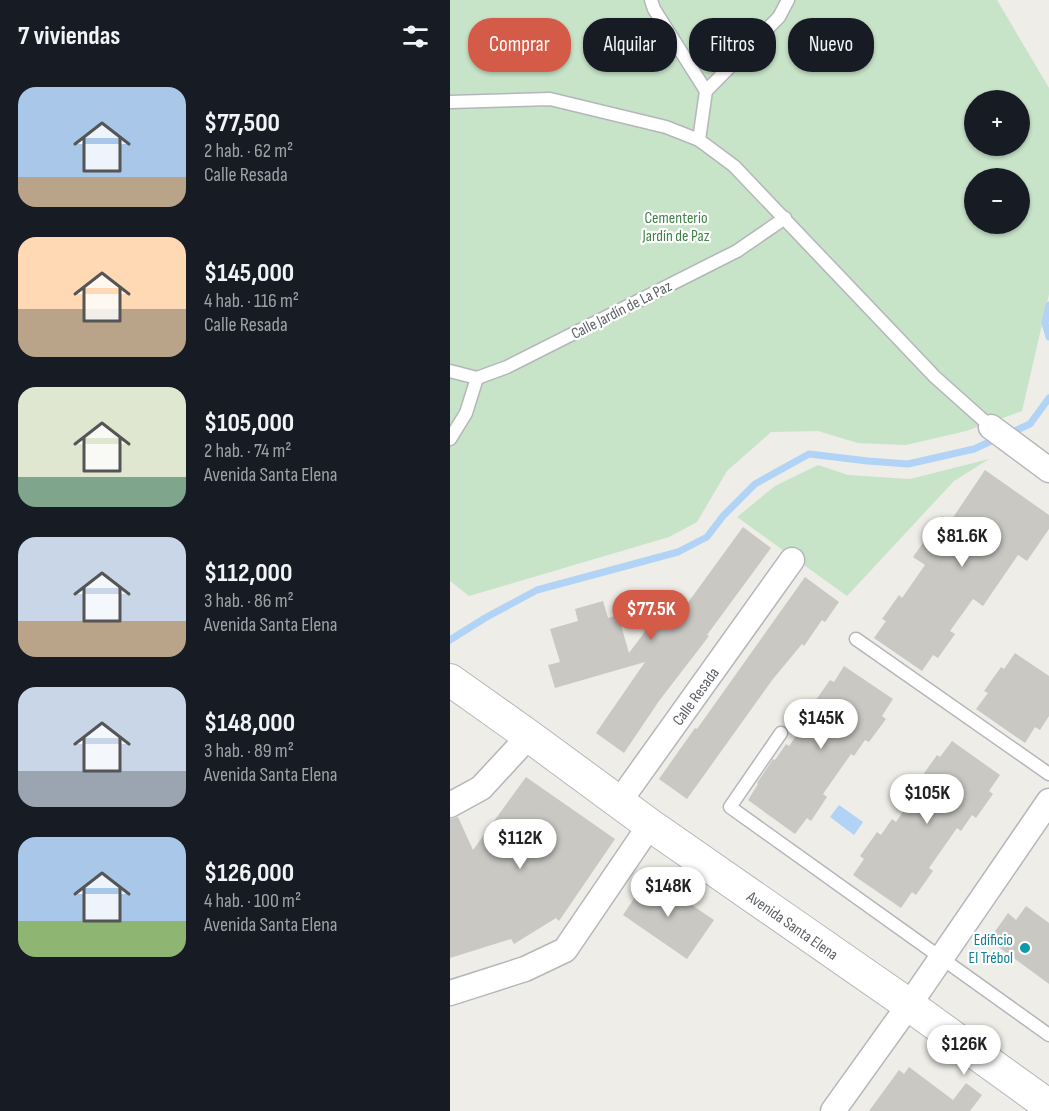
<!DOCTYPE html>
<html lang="es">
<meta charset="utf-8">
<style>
:root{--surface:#171b24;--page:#242831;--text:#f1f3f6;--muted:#9ea1a6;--accent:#d45b47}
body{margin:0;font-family:"Sofia Sans Condensed",sans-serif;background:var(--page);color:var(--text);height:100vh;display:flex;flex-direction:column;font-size:22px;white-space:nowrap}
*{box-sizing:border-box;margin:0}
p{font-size:20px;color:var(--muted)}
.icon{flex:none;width:33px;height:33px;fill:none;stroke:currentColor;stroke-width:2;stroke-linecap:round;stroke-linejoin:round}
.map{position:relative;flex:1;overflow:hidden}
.sheet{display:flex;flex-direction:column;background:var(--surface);width:450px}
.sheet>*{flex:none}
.guide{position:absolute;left:18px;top:18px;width:490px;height:54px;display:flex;gap:12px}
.controls{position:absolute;left:514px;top:90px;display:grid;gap:12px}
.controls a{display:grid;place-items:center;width:66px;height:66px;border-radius:50%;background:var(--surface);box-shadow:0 2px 4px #0004;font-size:30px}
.price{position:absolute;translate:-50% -51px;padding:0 14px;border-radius:21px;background:#fff;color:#222;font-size:20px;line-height:39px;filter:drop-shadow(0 2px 3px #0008)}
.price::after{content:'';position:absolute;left:50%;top:36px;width:18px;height:14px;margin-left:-9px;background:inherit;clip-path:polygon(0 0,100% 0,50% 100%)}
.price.active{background:var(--accent);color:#fff}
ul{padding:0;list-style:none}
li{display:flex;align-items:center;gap:18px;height:150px;padding:0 18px}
li span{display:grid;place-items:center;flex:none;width:168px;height:120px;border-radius:18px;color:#555}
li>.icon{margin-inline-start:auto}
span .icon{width:72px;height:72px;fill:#fffc;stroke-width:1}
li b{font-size:26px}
h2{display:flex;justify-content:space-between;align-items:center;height:72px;padding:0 18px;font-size:26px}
.tag{padding:0 21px;border-radius:24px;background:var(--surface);box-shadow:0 2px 4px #0004;font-size:21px;line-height:54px}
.tag.active{background:var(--accent);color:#fff}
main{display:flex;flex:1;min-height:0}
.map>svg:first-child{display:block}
.green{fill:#c7e3c8;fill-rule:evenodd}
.water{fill:#b1d3f5}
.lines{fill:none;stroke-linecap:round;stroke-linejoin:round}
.stream{stroke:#b1d3f5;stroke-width:7}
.building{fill:#cac8c3}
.service-casing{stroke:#b4b6ba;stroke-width:15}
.minor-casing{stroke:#b4b6ba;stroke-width:27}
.tertiary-casing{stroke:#b4b6ba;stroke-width:34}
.service{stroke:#fff;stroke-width:12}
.minor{stroke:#fff;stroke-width:24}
.tertiary{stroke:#fff;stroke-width:32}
.culture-dot{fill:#0f9aa8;stroke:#fff;stroke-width:2}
.labels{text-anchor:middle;stroke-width:4.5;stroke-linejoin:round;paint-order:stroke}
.park-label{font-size:16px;fill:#418148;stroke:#fff}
.street-label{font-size:16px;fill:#5e6165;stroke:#fff}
.culture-label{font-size:16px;fill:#0d838f;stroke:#fff;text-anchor:end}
</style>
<main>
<section class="sheet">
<h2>7 viviendas<svg class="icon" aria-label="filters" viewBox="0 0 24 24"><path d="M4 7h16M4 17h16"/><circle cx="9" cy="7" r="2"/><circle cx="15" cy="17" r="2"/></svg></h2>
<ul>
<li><span style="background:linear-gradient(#a9c7e8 75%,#b9a48a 0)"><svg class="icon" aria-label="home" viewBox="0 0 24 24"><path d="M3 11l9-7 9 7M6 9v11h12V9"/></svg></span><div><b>$77,500</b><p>2 hab. · 62 m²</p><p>Calle Resada</p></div></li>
<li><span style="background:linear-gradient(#ffd9b3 60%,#b9a48a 0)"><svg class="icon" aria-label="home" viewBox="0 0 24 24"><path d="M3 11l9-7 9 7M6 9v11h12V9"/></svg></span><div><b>$145,000</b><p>4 hab. · 116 m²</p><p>Calle Resada</p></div></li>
<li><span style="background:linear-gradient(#dfe7d0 75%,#7fa58c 0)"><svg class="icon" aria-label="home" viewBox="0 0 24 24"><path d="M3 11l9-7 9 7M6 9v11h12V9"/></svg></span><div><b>$105,000</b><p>2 hab. · 74 m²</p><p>Avenida Santa Elena</p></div></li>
<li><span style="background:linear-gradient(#c9d6e8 70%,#b9a48a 0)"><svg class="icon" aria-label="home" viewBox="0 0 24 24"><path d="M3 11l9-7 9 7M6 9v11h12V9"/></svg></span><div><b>$112,000</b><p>3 hab. · 86 m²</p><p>Avenida Santa Elena</p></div></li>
<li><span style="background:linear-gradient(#c9d6e8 70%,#9aa5b1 0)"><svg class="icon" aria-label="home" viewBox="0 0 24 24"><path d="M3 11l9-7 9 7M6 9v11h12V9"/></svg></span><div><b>$148,000</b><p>3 hab. · 89 m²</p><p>Avenida Santa Elena</p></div></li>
<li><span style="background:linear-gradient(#a9c7e8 70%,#8fb573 0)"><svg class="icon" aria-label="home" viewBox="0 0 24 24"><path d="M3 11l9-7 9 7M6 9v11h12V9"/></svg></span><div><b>$126,000</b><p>4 hab. · 100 m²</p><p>Avenida Santa Elena</p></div></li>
</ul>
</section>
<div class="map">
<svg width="599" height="1111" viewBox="0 0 599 1111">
<rect width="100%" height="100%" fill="#eeede7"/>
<g class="green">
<path d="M0,0H547L599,88V294L572,411L516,431L456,445L408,443L368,431L321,432L277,471L247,522L219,537L19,596L0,581ZM525,100H570V146H525ZM525,178H570V224H525Z"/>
<polygon points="539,459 504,481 397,596 287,517 325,486 368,465 398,475 460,479"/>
</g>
<polygon class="water" points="389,805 413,822 404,835 380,817"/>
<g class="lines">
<g class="stream">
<polyline points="599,305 595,323 599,337"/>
<polyline points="558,434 580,424 599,398"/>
<polyline points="0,640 35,618 87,590 228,552 257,537 273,516 305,484 359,454 418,461 458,464 524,449 548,438"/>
</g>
</g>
<g class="building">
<polygon points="535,470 599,515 599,529 577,561 568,555 533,606 523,599 500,631 505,634 488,658 483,655 472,671 424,638 436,621 432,619 449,595 452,598 475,565 463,557 492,516 500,522"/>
<polygon points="293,527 321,548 257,635 259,636 209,701 174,753 146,733 195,662 105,688 98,665 110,662 100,629 128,621 125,609 153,601 158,618 168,615 179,653 220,598 234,608"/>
<polygon points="355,577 389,602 375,622 372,620 354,646 352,644 323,679 237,799 209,779 245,728 247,729"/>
<polygon points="565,653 599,676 599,716 590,730 585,727 575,743 526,709 538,693 534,691 551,667 554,669"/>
<polygon points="394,666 443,699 432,716 436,719 419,742 415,740 404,756 401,754 373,794 377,797 361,821 357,818 345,834 298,800 308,784 307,783 323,759 325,760 336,744 339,746 367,706 363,704 380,680 384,682"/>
<polygon points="502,741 550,775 539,791 543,794 526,818 522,815 511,831 507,828 479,868 483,871 466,895 462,892 451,908 403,875 414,859 410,856 427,832 431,835 442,819 446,822 474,781 470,779 487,755 490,757"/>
<polygon points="76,777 165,839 109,921 106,918 64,944 61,939 0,958 0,819 8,817 23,850"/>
<polygon points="199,876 264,920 237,959 173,915"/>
<polygon points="576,906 599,923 599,984 539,940 558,913 566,920"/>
<polygon points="459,1067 503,1100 516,1083 532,1095 520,1111 419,1111 449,1070 454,1074"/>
</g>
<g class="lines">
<g class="service-casing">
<g id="service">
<polyline points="201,0 204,9 256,91"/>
<polyline points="0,102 100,99 216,127 249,140 284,166 485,377 541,427"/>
<polyline points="249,140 256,91 329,17 338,0"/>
<polyline points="0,371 27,378 57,367 287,251 335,218"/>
<polyline points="0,439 16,413 27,378"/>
<polyline points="406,639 599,774"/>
<polyline points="331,733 280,807 599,1035"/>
</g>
</g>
<g class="minor-casing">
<g id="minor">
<polyline points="541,427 599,470"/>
<polyline points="169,802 342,560"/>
<polyline points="0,805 31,788 79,736"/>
<polyline points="0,993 75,969 115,950 200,825"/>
<polyline points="383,1111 459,1005 599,801"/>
</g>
</g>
<g class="tertiary-casing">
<polyline id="tertiary" points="0,680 79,736 200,825 459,1005 599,1106"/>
</g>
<use href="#service" class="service"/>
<use href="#minor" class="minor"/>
<use href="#tertiary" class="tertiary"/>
</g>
<circle class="culture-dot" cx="575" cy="948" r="6"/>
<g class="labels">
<g class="park-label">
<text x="226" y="223">Cementerio<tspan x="226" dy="18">Jardín de Paz</tspan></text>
</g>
<g class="street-label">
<text transform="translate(171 309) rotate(-27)" y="6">Calle Jardín de La Paz</text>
<text transform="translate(245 696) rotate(-54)" y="6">Calle Resada</text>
<text transform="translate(343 925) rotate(35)" y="6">Avenida Santa Elena</text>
</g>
<g class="culture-label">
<text x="563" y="945">Edificio<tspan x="563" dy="18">El Trébol</tspan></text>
</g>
</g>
</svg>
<div class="controls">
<a>+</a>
<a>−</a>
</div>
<b class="price" style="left:512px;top:568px">$81.6K</b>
<b class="price active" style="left:201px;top:641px">$77.5K</b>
<b class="price" style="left:371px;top:750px">$145K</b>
<b class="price" style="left:477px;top:825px">$105K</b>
<b class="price" style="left:70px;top:870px">$112K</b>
<b class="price" style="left:218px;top:918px">$148K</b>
<b class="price" style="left:514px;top:1076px">$126K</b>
<div class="guide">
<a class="tag active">Comprar</a>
<a class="tag">Alquilar</a>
<a class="tag">Filtros</a>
<a class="tag">Nuevo</a>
</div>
</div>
</main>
